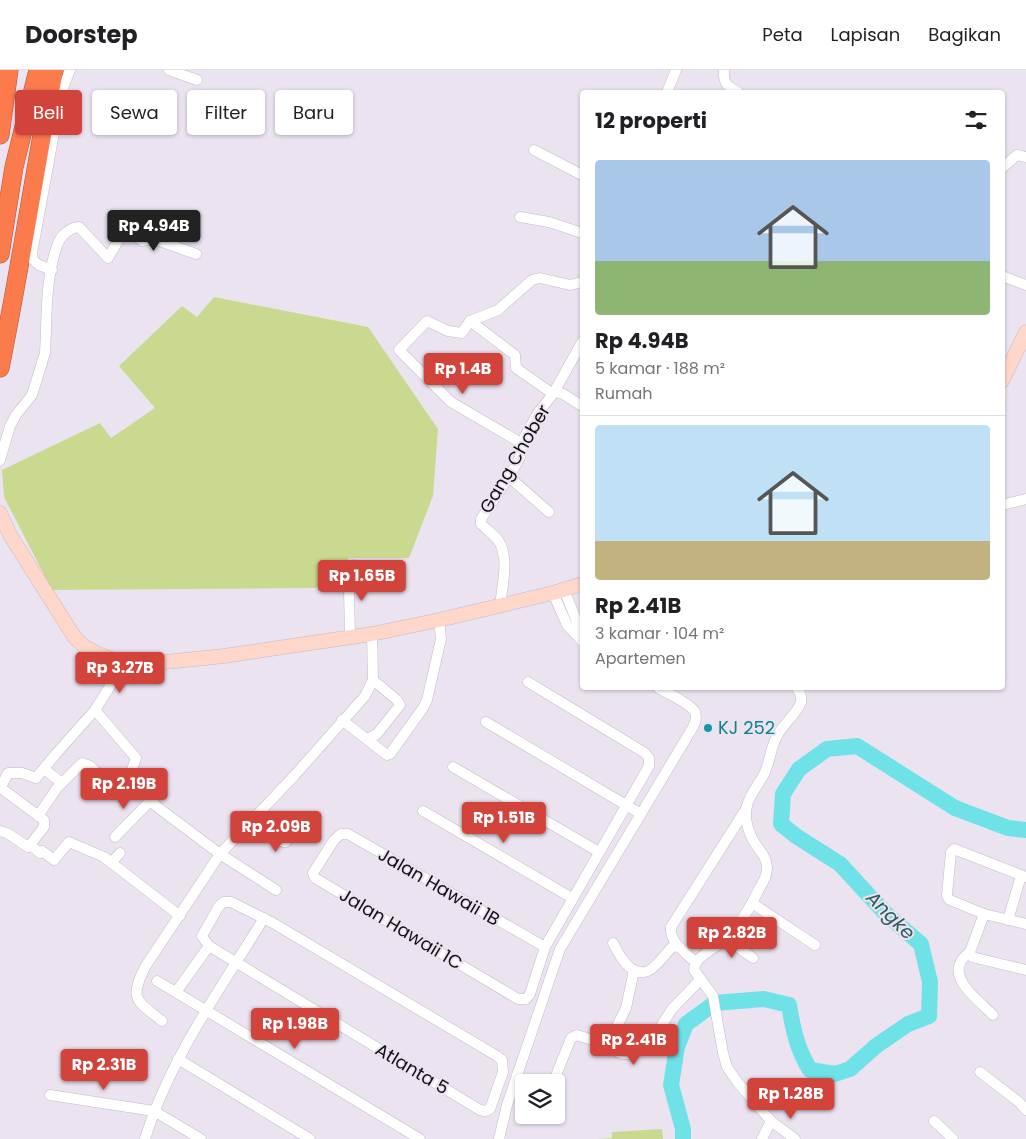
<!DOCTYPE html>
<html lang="id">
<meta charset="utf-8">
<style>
:root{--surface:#fff;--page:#f6f6f6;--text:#202124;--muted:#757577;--line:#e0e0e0;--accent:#d2443b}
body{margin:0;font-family:Poppins,sans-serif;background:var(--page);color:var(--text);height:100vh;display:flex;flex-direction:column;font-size:19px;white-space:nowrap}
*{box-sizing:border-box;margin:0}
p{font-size:16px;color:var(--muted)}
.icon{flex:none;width:28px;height:28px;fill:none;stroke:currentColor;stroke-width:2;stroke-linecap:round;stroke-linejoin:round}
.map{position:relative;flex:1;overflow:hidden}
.sheet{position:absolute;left:580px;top:20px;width:425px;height:600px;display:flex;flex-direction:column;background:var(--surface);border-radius:5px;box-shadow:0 1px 4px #0004}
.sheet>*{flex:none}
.top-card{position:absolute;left:15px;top:20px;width:475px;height:45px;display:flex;gap:10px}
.tools{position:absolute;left:515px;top:1004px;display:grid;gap:10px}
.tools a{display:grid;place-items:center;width:50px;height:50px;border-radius:5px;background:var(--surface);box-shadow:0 1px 4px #0004;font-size:25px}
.price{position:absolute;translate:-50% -42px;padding:0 11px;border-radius:5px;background:var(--accent);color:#fff;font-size:16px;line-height:32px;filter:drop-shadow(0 1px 2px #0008)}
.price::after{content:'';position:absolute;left:50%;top:30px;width:15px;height:11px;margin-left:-8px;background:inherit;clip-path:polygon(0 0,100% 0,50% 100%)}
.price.active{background:#222;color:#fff}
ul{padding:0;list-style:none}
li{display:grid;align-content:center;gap:10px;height:265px;padding:0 15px}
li+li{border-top:1px solid var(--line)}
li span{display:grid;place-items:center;height:155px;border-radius:5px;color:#555}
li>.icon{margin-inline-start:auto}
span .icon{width:90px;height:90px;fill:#fffc;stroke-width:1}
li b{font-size:21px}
h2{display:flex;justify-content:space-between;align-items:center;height:60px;padding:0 15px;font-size:21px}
.tag{padding:0 18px;border-radius:5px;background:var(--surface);box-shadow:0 1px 4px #0004;font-size:18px;line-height:45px}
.tag.active{background:var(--accent);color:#fff}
header{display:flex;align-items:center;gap:30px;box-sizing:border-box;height:70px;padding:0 25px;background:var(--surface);border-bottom:1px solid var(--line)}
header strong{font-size:24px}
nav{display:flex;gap:28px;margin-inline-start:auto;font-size:18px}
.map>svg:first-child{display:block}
.grass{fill:#c9da90}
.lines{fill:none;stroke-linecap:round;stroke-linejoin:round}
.river{stroke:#6fe2e8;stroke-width:16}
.street-casing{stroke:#c2bbc7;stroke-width:11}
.secondary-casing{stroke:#c2bbc7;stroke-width:15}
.highway-casing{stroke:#aa5639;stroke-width:19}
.street{stroke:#fff;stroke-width:10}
.secondary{stroke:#fed7ca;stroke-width:14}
.highway{stroke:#fc7b4d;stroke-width:18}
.culture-dot{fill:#0f9aa8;stroke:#ece3f0;stroke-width:2}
.labels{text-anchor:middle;stroke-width:4;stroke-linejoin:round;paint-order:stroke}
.street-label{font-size:18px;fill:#131015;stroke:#ece3f0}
.culture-label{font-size:18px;fill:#0d838f;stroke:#ece3f0;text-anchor:start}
.water-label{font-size:19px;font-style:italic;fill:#2b5d60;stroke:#ece3f0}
</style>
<header>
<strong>Doorstep</strong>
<nav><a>Peta</a><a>Lapisan</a><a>Bagikan</a></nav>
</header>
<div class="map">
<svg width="1026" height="1069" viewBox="0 0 1026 1069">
<rect width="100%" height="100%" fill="#ece3f0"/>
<g class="grass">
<polygon points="214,227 368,257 438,359 433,426 409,488 349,488 316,518 52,520 4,427 2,400 100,353 111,368 155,338 119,296 182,236 197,247"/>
<polygon points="662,1059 663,1069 598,1069 612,1068 612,1062"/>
</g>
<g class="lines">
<path class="river" d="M683,1069V1059L671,1015L677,977L686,954L715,933L764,929L789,935C793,959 797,979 810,1000L835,1004L850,999L876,976L908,954L929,946L930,912L921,874L886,844L840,794L796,766L781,754L783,724L799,699L827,679L857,676L955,738L1008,758L1026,760"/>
<g class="street-casing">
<g id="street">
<polyline points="169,0 197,10"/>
<path d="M724,0C723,13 727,16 738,22"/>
<polyline points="667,22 676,0"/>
<polyline points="534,80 582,105"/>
<polyline points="1002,98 1017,85 1026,87"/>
<polyline points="520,147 549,152 582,163"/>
<polyline points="52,200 39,195 33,190 32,183 59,36 63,18 70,0"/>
<polyline points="1002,206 1026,215"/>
<polyline points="470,251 515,285 516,298 553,324"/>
<polyline points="554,321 563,324 582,336"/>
<polyline points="523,374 451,332 399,280 427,251 448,261 462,263 470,251 498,240 532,210 540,208 570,215 582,212"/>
<path d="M0,390L10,356L16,345L32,325L45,283C47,249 45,209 57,176C60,166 69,158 79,157L108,188L125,159L142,171L154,169L196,184"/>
<polyline points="509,407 549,442"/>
<polyline points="1002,435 1026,429"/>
<polyline points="564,520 577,552 577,565"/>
<polyline points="553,523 567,555 582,571"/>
<path d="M500,536C502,517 510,487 498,470C493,464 486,459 481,454V449L509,407L520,387L525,366L538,343L553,324L582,272"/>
<polyline points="350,567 349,519 354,495"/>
<polyline points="528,612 645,683 649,688 649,696 545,877 530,924 526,929 518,929 315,808 313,803 334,770 341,764 348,764 545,877"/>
<polyline points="95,640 136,688 130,705 156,736 220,784 276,820"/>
<polyline points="342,650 387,685 390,684 423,638 427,630 441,569 439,550"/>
<polyline points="486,652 641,744"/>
<polyline points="367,669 377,664 400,635 397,630 373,610"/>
<polyline points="453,697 599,782"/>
<polyline points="44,699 62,713"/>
<polyline points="1,718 44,750 44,757 30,775 40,783 42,781 54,790 69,772 104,787 180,846"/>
<polyline points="0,719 8,703 22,703 36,708 55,685 95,640 124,594"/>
<polyline points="423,741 572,828"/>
<polyline points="38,746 57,718 82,693 90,696 120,724 134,710"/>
<polyline points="256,746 283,772 286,772 298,758"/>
<polyline points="0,761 7,763 28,777 30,775"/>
<polyline points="115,767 151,730"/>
<polyline points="111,793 120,783"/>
<polyline points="1026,807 954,779 951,782 947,825 948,828 950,830 984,844 1026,854"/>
<polygon points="224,832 231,832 273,853 497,986 502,990 503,1002 490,1039 485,1041 480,1040 209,876 202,866 219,836"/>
<polyline points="752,833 815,875"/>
<polyline points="984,844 970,882 972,887 1026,900"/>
<polyline points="1008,850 1021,806"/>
<polyline points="726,869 753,888"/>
<path d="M613,873C619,885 631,908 648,901C657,897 666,883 673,876L679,877"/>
<path d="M970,882C940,903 977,929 993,945"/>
<path d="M696,893C686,883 669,872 671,857L746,739"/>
<polyline points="157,911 420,1069"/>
<polyline points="176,922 209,876"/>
<path d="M162,951C136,930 129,930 145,897L220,784L294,706L365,626L373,610L372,564"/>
<polyline points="608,975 626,938 634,900"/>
<polyline points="178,989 310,1069"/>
<polyline points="980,1002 1019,1032 1026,1040"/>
<polyline points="555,1008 571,968 577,965 608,975 621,984 631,984 645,975 654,967 672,939 700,910"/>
<polyline points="50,1025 154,1041 201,1069"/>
<polyline points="934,1051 953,1069"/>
<path d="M145,1069C169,990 221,918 264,848"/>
<path d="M499,1069L507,1035L560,879L693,657C695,653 697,647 695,642C691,634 667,623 658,618"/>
<polyline points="762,1069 771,1051"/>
<path d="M795,1069L771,1051L738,1013L727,997L723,983L713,926L694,900C695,885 716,879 725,869C739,856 751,836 759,819C763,813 767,805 767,798C767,788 761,782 756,775C747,761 742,743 750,728C754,719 761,711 765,702C770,690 771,677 777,666C783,654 797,644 801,632C802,626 800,622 797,618"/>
</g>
</g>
<g class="secondary-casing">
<g id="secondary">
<polyline points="1002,311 1026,262"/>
<polyline points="0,443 10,465 75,568 84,576 96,583 124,594 156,593 224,586 372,564 439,550 553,523 582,514"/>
</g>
</g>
<g class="highway-casing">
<g id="highway">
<polyline points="0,65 9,0"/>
<polyline points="0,184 14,97 38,0"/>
<path d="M0,298C20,199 35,99 54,0"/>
</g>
</g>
<use href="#street" class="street"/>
<use href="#secondary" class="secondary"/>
<use href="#highway" class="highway"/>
</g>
<circle class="culture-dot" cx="708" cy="658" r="5"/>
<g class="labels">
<g class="street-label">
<text transform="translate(515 389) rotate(-60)" y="6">Gang Chober</text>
<text transform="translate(439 817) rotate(30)" y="6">Jalan Hawaii 1B</text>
<text transform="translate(401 859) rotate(31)" y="6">Jalan Hawaii 1C</text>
<text transform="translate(412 999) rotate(31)" y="6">Atlanta 5</text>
</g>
<g class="culture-label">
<text x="718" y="664">KJ 252</text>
</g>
<g class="water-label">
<text transform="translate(891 845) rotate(45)" y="7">Angke</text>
</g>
</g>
</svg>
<div class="tools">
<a><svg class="icon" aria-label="layers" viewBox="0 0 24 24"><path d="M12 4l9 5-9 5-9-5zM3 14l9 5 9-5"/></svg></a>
</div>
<b class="price active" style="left:154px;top:182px">Rp 4.94B</b>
<b class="price" style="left:463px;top:325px">Rp 1.4B</b>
<b class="price" style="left:362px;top:532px">Rp 1.65B</b>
<b class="price" style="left:120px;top:624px">Rp 3.27B</b>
<b class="price" style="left:124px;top:740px">Rp 2.19B</b>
<b class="price" style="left:504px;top:774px">Rp 1.51B</b>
<b class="price" style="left:276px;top:783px">Rp 2.09B</b>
<b class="price" style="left:732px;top:889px">Rp 2.82B</b>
<b class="price" style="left:295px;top:980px">Rp 1.98B</b>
<b class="price" style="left:634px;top:996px">Rp 2.41B</b>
<b class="price" style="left:104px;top:1021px">Rp 2.31B</b>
<b class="price" style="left:791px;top:1050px">Rp 1.28B</b>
<div class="top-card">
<a class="tag active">Beli</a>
<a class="tag">Sewa</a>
<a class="tag">Filter</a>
<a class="tag">Baru</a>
</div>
<section class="sheet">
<h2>12 properti<svg class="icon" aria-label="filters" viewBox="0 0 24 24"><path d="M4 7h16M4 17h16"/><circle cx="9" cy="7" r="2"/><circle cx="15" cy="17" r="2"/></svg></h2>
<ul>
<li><span style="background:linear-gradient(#a9c7e8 65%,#8fb573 0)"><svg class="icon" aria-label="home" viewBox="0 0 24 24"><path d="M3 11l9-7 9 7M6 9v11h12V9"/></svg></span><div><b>Rp 4.94B</b><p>5 kamar · 188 m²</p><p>Rumah</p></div></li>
<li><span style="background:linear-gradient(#bfe0f5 75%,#c2b280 0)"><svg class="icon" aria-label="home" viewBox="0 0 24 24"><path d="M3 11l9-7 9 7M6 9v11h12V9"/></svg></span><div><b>Rp 2.41B</b><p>3 kamar · 104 m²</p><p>Apartemen</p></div></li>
</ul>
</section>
</div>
